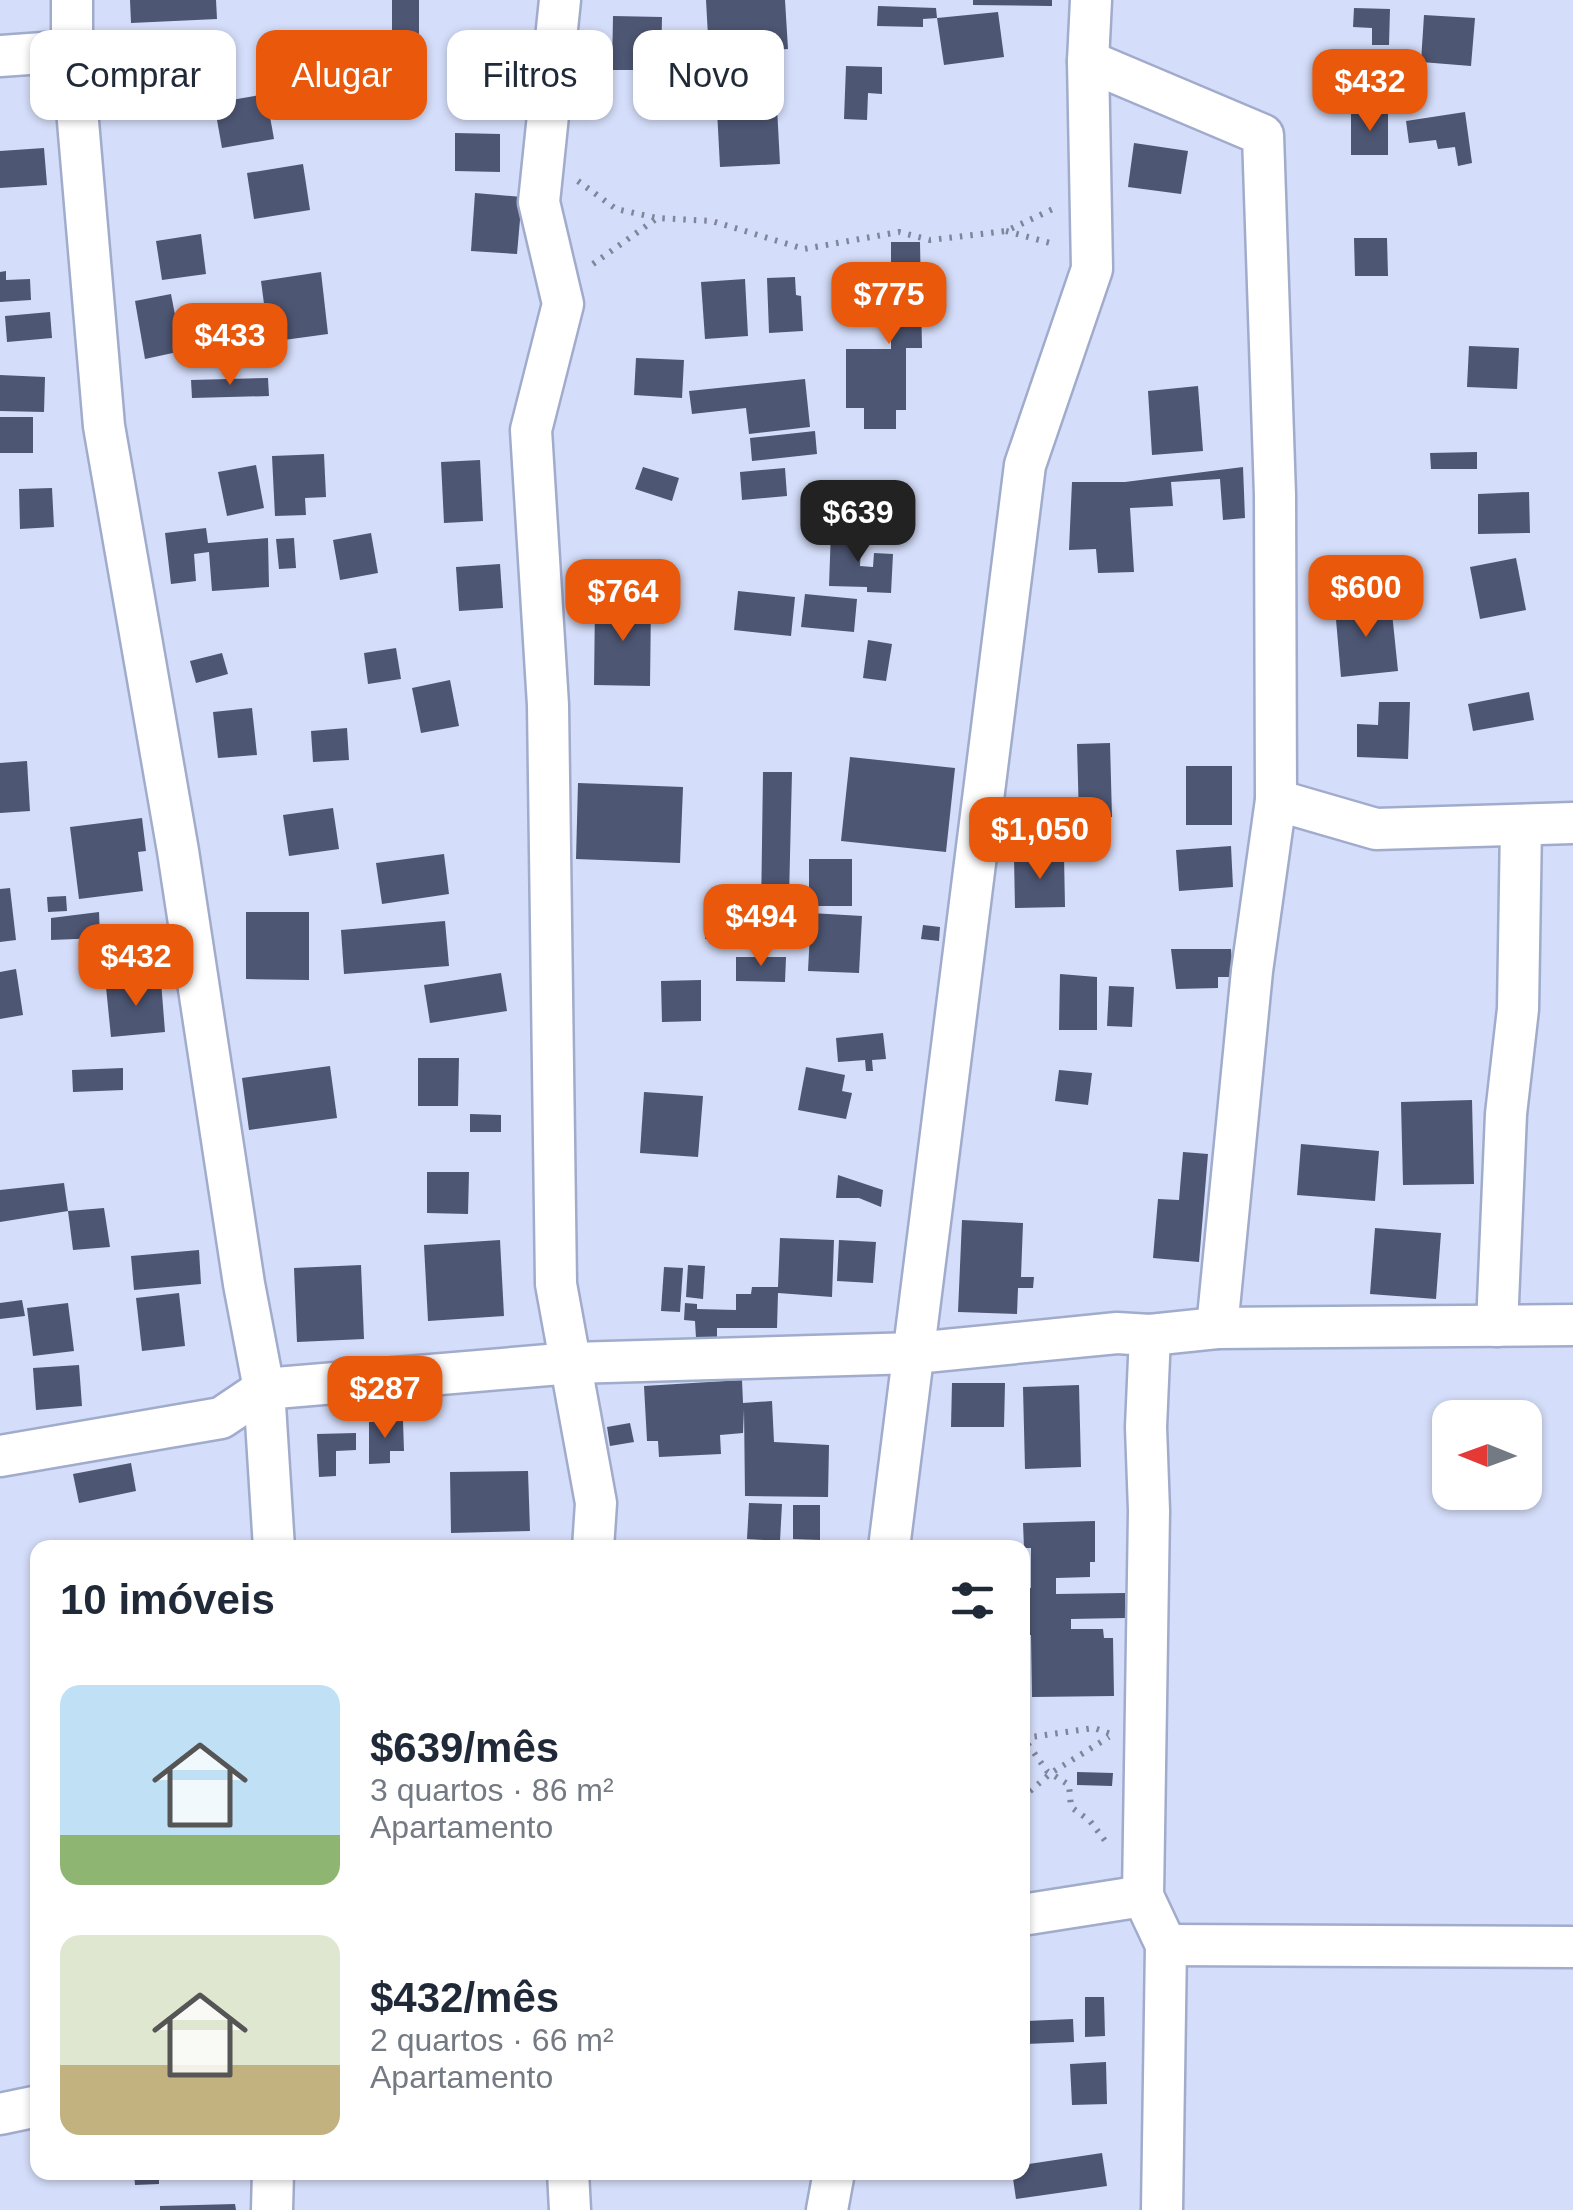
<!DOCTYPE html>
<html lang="pt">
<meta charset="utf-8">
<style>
:root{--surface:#fff;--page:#f2f2f3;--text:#1f2937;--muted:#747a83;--accent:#ea580c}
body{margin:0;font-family:Arial,sans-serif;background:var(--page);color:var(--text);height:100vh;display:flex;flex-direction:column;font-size:38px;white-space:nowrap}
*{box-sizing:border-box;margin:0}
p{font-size:32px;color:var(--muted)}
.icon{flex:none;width:55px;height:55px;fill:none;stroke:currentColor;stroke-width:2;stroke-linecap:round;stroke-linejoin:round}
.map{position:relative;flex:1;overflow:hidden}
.sheet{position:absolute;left:30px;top:1540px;width:1000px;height:640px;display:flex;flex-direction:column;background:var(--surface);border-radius:20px;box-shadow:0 2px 8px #0004}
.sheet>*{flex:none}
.guide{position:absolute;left:30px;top:30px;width:1000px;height:90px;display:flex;gap:20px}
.needle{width:65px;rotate:271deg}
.buttons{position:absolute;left:1432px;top:1400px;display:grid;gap:20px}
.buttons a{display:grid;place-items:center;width:110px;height:110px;border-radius:20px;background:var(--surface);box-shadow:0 2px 8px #0004;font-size:50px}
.price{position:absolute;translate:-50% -85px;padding:0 22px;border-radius:20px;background:var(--accent);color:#fff;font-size:32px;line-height:65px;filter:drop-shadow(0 2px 5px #0008)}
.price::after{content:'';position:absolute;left:50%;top:60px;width:30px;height:22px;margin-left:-15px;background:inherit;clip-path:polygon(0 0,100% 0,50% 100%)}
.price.on{background:#222;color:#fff}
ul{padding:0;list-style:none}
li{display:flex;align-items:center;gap:30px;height:250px;padding:0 30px}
li span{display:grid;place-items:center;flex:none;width:280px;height:200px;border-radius:20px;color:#555}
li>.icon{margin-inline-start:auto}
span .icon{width:120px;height:120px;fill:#fffc;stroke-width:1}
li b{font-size:42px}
h2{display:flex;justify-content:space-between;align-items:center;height:120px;padding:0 30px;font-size:42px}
.pill{padding:0 35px;border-radius:20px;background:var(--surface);box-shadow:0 2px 8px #0004;font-size:35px;line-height:90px}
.pill.on{background:var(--accent);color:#fff}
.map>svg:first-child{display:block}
.building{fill:#4d5673}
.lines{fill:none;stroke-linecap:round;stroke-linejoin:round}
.minor-casing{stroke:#a1abcc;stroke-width:45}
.path{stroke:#7f859a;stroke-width:6;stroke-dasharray:2.5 8;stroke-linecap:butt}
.minor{stroke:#fff;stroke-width:40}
</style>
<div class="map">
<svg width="1573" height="2210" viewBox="0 0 1573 2210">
<rect width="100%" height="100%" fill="#d4ddf9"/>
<g class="building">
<polygon points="130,0 216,0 217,19 131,23"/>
<rect x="392" y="0" width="27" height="36"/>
<polygon points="706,0 785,0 788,49 726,53 725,35 708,36"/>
<polygon points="973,0 1052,0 1052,6 973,5"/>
<polygon points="878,6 936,8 937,18 923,19 923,27 877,26"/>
<polygon points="1354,8 1390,9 1389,45 1372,45 1372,28 1353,27"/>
<polygon points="998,12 1004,57 944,65 937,18"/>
<polygon points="1424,15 1475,18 1471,66 1421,62"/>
<polygon points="613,16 662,17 661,70 612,70"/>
<polygon points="190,47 195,102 134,108 129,53"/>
<polygon points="749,61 752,82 676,90 672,69"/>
<polygon points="846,66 882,67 882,94 868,93 867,120 844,119"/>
<polygon points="266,94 274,139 222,148 214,103"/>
<polygon points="777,107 780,164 720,167 717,110"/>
<polygon points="1465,112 1472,163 1458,166 1455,147 1438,149 1436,140 1409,143 1406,121"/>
<rect x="1351" y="114" width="37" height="41"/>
<polygon points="455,133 500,134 500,172 455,171"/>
<polygon points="1134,143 1188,151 1181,194 1128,187"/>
<polygon points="44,148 47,185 0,188 0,151"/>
<polygon points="303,164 310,210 254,219 247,173"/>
<polygon points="475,193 522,197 517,254 471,251"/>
<polygon points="201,234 206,274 162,280 156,241"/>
<polygon points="1354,238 1387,238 1388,276 1355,276"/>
<polygon points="891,242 920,242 922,348 906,348 906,410 896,410 896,429 864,429 864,408 846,408 846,349 891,349"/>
<polygon points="6,271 6,280 30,279 31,300 0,302 0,272"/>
<polygon points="321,272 328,334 269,342 261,281"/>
<polygon points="795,277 796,295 801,296 803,331 769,333 767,278"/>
<polygon points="745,279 748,336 705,339 701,282"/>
<polygon points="171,294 182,351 145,359 135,301"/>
<polygon points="50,312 52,338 7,342 5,316"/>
<polygon points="1469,346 1519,348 1517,389 1467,387"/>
<polygon points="636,358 684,360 682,398 634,395"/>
<polygon points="0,375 45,377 44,412 0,411"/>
<polygon points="268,378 269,396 192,398 191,380"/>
<polygon points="805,379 810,427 749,434 746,408 692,414 689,391"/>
<polygon points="1198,386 1203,451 1152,455 1148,391"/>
<rect x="0" y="417" width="33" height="36"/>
<polygon points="815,431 817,454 752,461 750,438"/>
<polygon points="1477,452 1477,469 1431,469 1430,453"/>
<polygon points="324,454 326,497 305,498 306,515 275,516 272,456"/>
<polygon points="480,460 483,521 444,523 441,462"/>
<polygon points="256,465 264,508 227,516 218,472"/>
<polygon points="643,467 679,478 672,501 635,489"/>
<polygon points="1243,467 1245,518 1223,520 1220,479 1171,482 1173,506 1130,508 1134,572 1098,573 1096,549 1069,550 1072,482 1125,482"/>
<polygon points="785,468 787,496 742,500 740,472"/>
<polygon points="52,488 54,527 20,529 19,489"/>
<polygon points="1529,492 1530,533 1478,534 1478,494"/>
<polygon points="206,528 208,543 268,538 269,587 212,591 209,552 194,554 196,581 171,584 165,533"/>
<polygon points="831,530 862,532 860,566 873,567 874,553 893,554 891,593 867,592 867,587 829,586"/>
<polygon points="371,533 378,573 340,580 333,540"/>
<polygon points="294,538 296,568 279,569 276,539"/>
<polygon points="1516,558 1526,610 1480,619 1470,567"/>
<polygon points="500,564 503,608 459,611 456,567"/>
<polygon points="738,591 795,597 791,636 734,630"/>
<polygon points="805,594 857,599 854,632 801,627"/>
<polygon points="595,602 651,602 650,686 594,685"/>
<polygon points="1391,603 1398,671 1341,677 1335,608"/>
<polygon points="868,640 892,644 886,681 863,678"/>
<polygon points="396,648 401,679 368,684 364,653"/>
<polygon points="222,653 228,674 196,683 190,661"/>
<polygon points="450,680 459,726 421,733 412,688"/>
<polygon points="1529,692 1534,720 1473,731 1468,704"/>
<polygon points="1379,702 1410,702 1408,759 1357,757 1357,724 1378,725"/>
<polygon points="252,708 257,755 218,758 213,712"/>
<polygon points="347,728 349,760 313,762 311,731"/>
<polygon points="1110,743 1112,817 1079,818 1077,744"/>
<polygon points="850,757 955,768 946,852 841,841"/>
<polygon points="27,761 30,811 0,813 0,763"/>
<rect x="1186" y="766" width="46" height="59"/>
<polygon points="763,772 792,772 788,940 705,939 706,912 761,913"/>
<polygon points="578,783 683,787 680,863 576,859"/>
<polygon points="333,808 339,849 289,856 283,815"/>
<polygon points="142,818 146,851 138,852 143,891 79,899 70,827"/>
<polygon points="1231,846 1233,887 1179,891 1176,850"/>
<polygon points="444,854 449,894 382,904 376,863"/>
<polygon points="1064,856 1065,907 1015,908 1014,857"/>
<rect x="809" y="859" width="43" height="47"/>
<polygon points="10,888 16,940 0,942 0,889"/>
<polygon points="66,896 67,911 48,912 47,897"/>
<polygon points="99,912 100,938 51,940 51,918"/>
<polygon points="246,912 309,912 309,980 246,979"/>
<polygon points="811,913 862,916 859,973 808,971"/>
<polygon points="445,921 449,966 344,974 341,930"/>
<polygon points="923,925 940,927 939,941 921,939"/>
<polygon points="1171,949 1231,949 1233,977 1218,977 1218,988 1176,989"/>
<polygon points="736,957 786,957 785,982 736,981"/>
<polygon points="16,969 23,1015 0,1019 0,972"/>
<polygon points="501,973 507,1011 430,1023 424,985"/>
<polygon points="1060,974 1097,977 1097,1030 1059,1030"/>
<polygon points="701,980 701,1021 662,1022 661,981"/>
<polygon points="161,981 165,1032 111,1037 106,987"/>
<polygon points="1109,986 1134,987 1132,1027 1107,1026"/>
<polygon points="883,1033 886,1059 872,1060 873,1071 866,1071 865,1060 838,1062 836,1038"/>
<polygon points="418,1058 459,1058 458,1106 418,1106"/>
<polygon points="330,1066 337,1118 249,1130 242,1078"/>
<polygon points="806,1067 845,1075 842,1091 852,1093 846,1119 798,1110"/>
<polygon points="123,1068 123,1090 73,1092 72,1070"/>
<polygon points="1059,1070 1092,1073 1088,1105 1055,1101"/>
<polygon points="644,1092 703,1096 698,1157 640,1153"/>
<polygon points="1472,1100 1474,1184 1403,1185 1401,1102"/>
<polygon points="470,1114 501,1115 501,1132 470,1132"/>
<polygon points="1301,1144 1379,1151 1375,1201 1297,1195"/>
<polygon points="1183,1152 1208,1154 1199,1262 1153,1258 1158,1199 1179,1200"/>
<polygon points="427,1172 469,1172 468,1214 427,1213"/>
<polygon points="838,1175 883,1190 881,1207 859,1198 836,1198"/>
<polygon points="64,1183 68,1211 0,1222 0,1190"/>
<polygon points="104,1208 110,1247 73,1250 68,1211"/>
<polygon points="962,1220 1023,1223 1021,1277 1034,1277 1033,1288 1018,1288 1017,1314 958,1312"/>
<polygon points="1375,1228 1441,1233 1436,1299 1370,1294"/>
<polygon points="780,1238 834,1240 832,1297 778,1293 777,1328 717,1328 717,1339 696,1338 695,1321 684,1320 685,1303 697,1304 697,1309 736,1310 736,1294 751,1294 752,1287 778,1287"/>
<polygon points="500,1240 504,1316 428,1321 424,1245"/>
<polygon points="839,1240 876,1242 873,1283 837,1281"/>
<polygon points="199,1250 201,1284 134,1290 131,1256"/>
<polygon points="361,1265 364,1339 297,1342 294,1268"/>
<polygon points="688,1265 705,1266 703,1299 686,1297"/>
<polygon points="664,1267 683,1268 680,1312 661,1311"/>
<polygon points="179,1293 185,1346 142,1351 136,1298"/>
<polygon points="22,1300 25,1316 0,1319 0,1303"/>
<polygon points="68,1303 74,1351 33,1356 27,1308"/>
<polygon points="79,1365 82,1406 36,1410 33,1368"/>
<polygon points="742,1380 743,1403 772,1401 774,1442 829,1445 828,1497 745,1496 744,1409 743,1433 720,1435 721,1454 659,1457 658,1441 647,1441 644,1386"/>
<polygon points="952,1383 1005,1383 1004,1427 951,1427"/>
<polygon points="1079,1385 1081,1467 1025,1469 1023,1387"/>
<polygon points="403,1421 404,1451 390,1451 390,1463 369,1464 369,1422"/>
<polygon points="630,1423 634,1442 610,1446 607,1427"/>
<polygon points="356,1433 356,1450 336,1451 336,1476 319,1477 317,1434"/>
<polygon points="131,1463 136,1491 79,1503 73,1474"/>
<polygon points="528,1471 530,1531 451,1533 450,1472"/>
<polygon points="749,1503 782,1504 780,1541 747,1539"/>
<polygon points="793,1505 820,1505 820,1540 793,1539"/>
<polygon points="1095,1521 1095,1562 1090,1562 1090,1577 1056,1578 1056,1594 1125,1593 1125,1618 1071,1619 1071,1629 1103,1629 1104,1638 1113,1638 1114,1696 1032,1697 1031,1635 1022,1635 1022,1588 1031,1588 1031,1548 1024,1548 1023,1523"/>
<polygon points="1077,1772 1113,1773 1112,1786 1077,1785"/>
<polygon points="1085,1997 1104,1997 1105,2036 1085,2037"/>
<polygon points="1073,2019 1074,2042 1026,2044 1026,2021"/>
<polygon points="1106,2062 1107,2104 1072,2105 1070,2064"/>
<polygon points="1102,2153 1107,2186 1016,2199 1012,2172 1022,2172 1022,2165"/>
<polygon points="134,2172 159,2172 159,2184 135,2185"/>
<polygon points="184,2172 233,2172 233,2179 183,2178"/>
<polygon points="339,2172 375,2172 375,2175 339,2179"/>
<polygon points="235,2204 236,2210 160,2210 160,2206"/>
</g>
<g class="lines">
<g class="minor-casing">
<g id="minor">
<polyline points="72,0 72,51 104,426 178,851 244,1284 264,1389 274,1548"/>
<polyline points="560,0 539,202 563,304 531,430 548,705 556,1284 596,1503 593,1548"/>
<polyline points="0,56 72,51"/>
<polyline points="1088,61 1263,135 1275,495 1276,800 1252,971 1217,1328"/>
<polyline points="1276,800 1376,829 1573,823"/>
<polyline points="1497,1326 1506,1114 1518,1009 1521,825"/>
<polyline points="0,1456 221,1418 264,1389 572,1363 915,1353 1117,1333 1150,1335"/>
<polyline points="889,1548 1025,465 1092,269 1088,61 1091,0"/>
<polyline points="1022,1915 1143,1896"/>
<polyline points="1166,1945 1573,1947"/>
<polyline points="0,2114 38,2106"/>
<polyline points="568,2172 570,2210"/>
<polyline points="272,2210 273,2172"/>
<polyline points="827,2210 834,2172"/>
<polyline points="1162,2210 1166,1945 1143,1896 1149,1511 1146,1427 1150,1335 1217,1328 1573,1325"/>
</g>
</g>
<g class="path">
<polyline points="578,181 616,209 657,218 712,221 804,249 899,232 930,240 1006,231 1053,209"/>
<polyline points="1006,231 1054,244"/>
<polyline points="593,264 656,219"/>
<polyline points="1022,1736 1047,1771 1069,1785 1071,1807 1090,1821 1106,1842"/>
<polyline points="1024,1738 1094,1728 1111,1734"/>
<polyline points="1022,1798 1051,1773 1109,1737"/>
</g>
<use href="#minor" class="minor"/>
</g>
</svg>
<div class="buttons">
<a><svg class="needle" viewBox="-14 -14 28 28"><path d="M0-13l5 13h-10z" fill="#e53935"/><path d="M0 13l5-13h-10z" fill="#747a83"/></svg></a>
</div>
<b class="price" style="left:1370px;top:134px">$432</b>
<b class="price" style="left:889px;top:347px">$775</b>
<b class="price" style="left:230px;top:388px">$433</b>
<b class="price on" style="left:858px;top:565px">$639</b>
<b class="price" style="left:1366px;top:640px">$600</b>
<b class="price" style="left:623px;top:644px">$764</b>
<b class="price" style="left:1040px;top:882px">$1,050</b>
<b class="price" style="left:761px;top:969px">$494</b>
<b class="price" style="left:136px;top:1009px">$432</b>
<b class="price" style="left:385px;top:1441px">$287</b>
<div class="guide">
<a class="pill">Comprar</a>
<a class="pill on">Alugar</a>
<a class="pill">Filtros</a>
<a class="pill">Novo</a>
</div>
<section class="sheet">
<h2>10 imóveis<svg class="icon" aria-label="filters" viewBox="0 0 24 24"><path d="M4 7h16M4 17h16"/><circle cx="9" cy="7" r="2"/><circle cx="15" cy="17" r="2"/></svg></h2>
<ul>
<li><span style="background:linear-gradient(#bfe0f5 75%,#8fb573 0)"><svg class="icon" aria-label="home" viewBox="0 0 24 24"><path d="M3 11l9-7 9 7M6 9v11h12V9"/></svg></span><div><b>$639/mês</b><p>3 quartos · 86 m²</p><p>Apartamento</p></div></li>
<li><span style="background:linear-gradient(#dfe7d0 65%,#c2b280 0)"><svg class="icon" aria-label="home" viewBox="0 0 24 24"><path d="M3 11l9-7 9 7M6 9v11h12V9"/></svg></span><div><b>$432/mês</b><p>2 quartos · 66 m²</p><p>Apartamento</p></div></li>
</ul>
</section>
</div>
